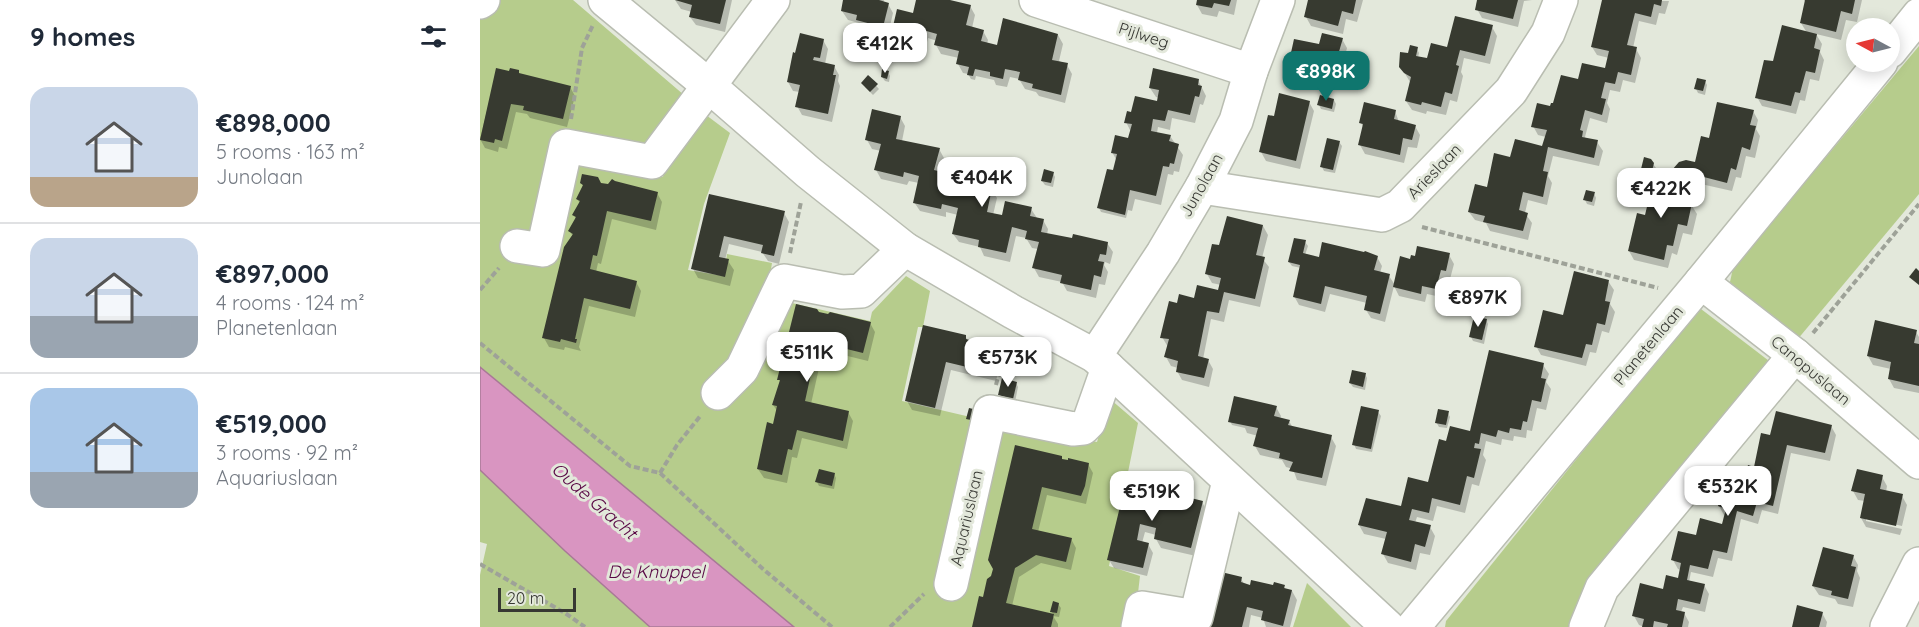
<!DOCTYPE html>
<meta charset="utf-8">
<style>
:root{--surface:#fff;--page:#f2f2f3;--text:#1f2937;--muted:#747a83;--line:#e0e1e3;--accent:#0f766e}
body{margin:0;font-family:Quicksand,sans-serif;background:var(--page);color:var(--text);height:100vh;display:flex;flex-direction:column;font-size:22px;white-space:nowrap}
*{box-sizing:border-box;margin:0}
p{font-size:20px;color:var(--muted)}
.icon{flex:none;width:33px;height:33px;fill:none;stroke:currentColor;stroke-width:2;stroke-linecap:round;stroke-linejoin:round}
.map{position:relative;flex:1;overflow:hidden}
.drawer{display:flex;flex-direction:column;background:var(--surface);width:480px}
.drawer>*{flex:none}
.needle{width:39px;rotate:277deg}
.fabs{position:absolute;left:1366px;top:18px;display:grid;gap:12px}
.fabs a{display:grid;place-items:center;width:54px;height:54px;border-radius:50%;background:var(--surface);box-shadow:0 3px 15px #0003;font-size:30px}
.scale{position:absolute;left:18px;bottom:15px;width:78px;box-sizing:border-box;padding-left:6px;border:3px solid #373833;border-top:0;font-size:16px;line-height:21px;white-space:nowrap;color:#373833;-webkit-text-stroke:4px #e3e8db;paint-order:stroke}
.price{position:absolute;translate:-50% -51px;padding:0 14px;border-radius:12px;background:#fff;color:#222;font-size:20px;line-height:39px;filter:drop-shadow(0 2px 3px #0008)}
.price::after{content:'';position:absolute;left:50%;top:36px;width:18px;height:14px;margin-left:-9px;background:inherit;clip-path:polygon(0 0,100% 0,50% 100%)}
.price.current{background:var(--accent);color:#fff}
ul{padding:0;list-style:none}
li{display:flex;align-items:center;gap:18px;height:150px;padding:0 30px}
li+li{border-top:2px solid var(--line)}
li span{display:grid;place-items:center;flex:none;width:168px;height:120px;border-radius:18px;color:#555}
li>.icon{margin-inline-start:auto}
span .icon{width:72px;height:72px;fill:#fffc;stroke-width:1}
li b{font-size:26px}
h2{display:flex;justify-content:space-between;align-items:center;height:72px;padding:0 30px;font-size:26px}
main{display:flex;flex:1;min-height:0}
.map>svg:first-child{display:block}
.green{fill:#b6cc8c}
.water{fill:#d995c1;stroke:#a87996;stroke-width:1.5}
.shadow{fill:#0003}
.building{fill:#373a30}
.lines{fill:none;stroke-linecap:round;stroke-linejoin:round}
.minor-casing{stroke:#b9bdb1;stroke-width:36}
.path{stroke:#9ea298;stroke-width:4;stroke-dasharray:6 3;stroke-linecap:butt}
.minor{stroke:#fff;stroke-width:33}
.labels{text-anchor:middle;stroke-width:6;stroke-linejoin:round;paint-order:stroke}
.street-label{font-size:16px;fill:#373833;stroke:#e3e8db}
.water-label{font-size:18px;font-style:italic;fill:#580644;stroke:#e3e8db}
</style>
<main>
<section class="drawer">
<h2>9 homes<svg class="icon" aria-label="filters" viewBox="0 0 24 24"><path d="M4 7h16M4 17h16"/><circle cx="9" cy="7" r="2"/><circle cx="15" cy="17" r="2"/></svg></h2>
<ul>
<li><span style="background:linear-gradient(#c9d6e8 75%,#b9a48a 0)"><svg class="icon" aria-label="home" viewBox="0 0 24 24"><path d="M3 11l9-7 9 7M6 9v11h12V9"/></svg></span><div><b>€898,000</b><p>5 rooms · 163 m²</p><p>Junolaan</p></div></li>
<li><span style="background:linear-gradient(#c9d6e8 65%,#9aa5b1 0)"><svg class="icon" aria-label="home" viewBox="0 0 24 24"><path d="M3 11l9-7 9 7M6 9v11h12V9"/></svg></span><div><b>€897,000</b><p>4 rooms · 124 m²</p><p>Planetenlaan</p></div></li>
<li><span style="background:linear-gradient(#a9c7e8 70%,#9aa5b1 0)"><svg class="icon" aria-label="home" viewBox="0 0 24 24"><path d="M3 11l9-7 9 7M6 9v11h12V9"/></svg></span><div><b>€519,000</b><p>3 rooms · 92 m²</p><p>Aquariuslaan</p></div></li>
</ul>
</section>
<div class="map">
<svg width="1439" height="627" viewBox="0 0 1439 627">
<rect width="100%" height="100%" fill="#e3e8db"/>
<g class="green">
<polygon points="19,0 93,0 204,95 167,150 82,158 183,177 185,164 222,112 250,133 224,204 208,270 244,276 247,254 292,263 286,299 290,303 311,307 312,303 390,321 392,312 426,276 450,291 443,327 438,327 422,401 499,419 617,442 630,399 658,423 629,566 660,576 654,627 314,627 0,367 0,13"/>
<polygon points="1439,46 1439,194 1317,340 1254,293 1250,282 1253,268"/>
<polygon points="1221,309 1297,367 1101,627 965,627 966,621 1182,353"/>
<polygon points="0,470 85,551 170,627 0,627 0,575 7,544 0,542"/>
<polygon points="827,583 871,627 813,627"/>
</g>
<polygon class="water" points="0,367 314,627 170,627 85,551 0,470"/>
<g class="shadow">
<polygon points="195,0 252,0 245,32 216,25 210,17 212,12 201,9"/>
<polygon points="365,0 404,0 403,3 408,4 413,13 408,35 383,29 379,23 368,20 362,11"/>
<polygon points="438,0 463,0 490,6 495,15 492,28 503,31 508,40 507,44 518,46 578,35 583,44 579,61 587,65 592,74 585,103 559,96 556,92 545,89 539,79 530,77 527,87 516,85 514,80 496,76 495,80 491,79 488,74 483,73 478,64 479,58 461,54 456,45 457,41 448,38 445,50 417,43 412,35 435,15"/>
<polygon points="718,0 757,0 754,15 739,11 737,17 722,14 717,5"/>
<polygon points="830,0 883,0 877,22 866,19 863,34 831,26 826,17"/>
<polygon points="999,0 1052,0 1044,1 1038,27 1002,18 997,9"/>
<polygon points="1123,0 1189,1 1185,14 1179,13 1176,25 1159,21 1153,48 1156,49 1161,58 1155,83 1143,80 1140,92 1130,90 1127,103 1130,109 1127,123 1110,118 1105,137 1106,139 1117,142 1123,151 1119,166 1073,156 1068,176 1072,183 1067,205 1048,200 1045,213 1052,223 1048,240 1010,231 1006,223 995,220 989,212 1031,159 1063,148 1066,137 1058,135 1053,126 1100,81 1126,70 1129,58 1117,55 1112,47"/>
<polygon points="1324,0 1382,0 1377,22 1366,20 1361,40 1336,34 1342,44 1340,52 1344,60 1339,81 1330,79 1325,101 1320,100 1316,114 1282,106 1277,97 1294,63 1327,33 1321,23 1326,3"/>
<polygon points="1012,27 1017,36 1010,64 984,58 981,72 983,76 977,102 970,100 966,115 947,111 946,114 932,110 926,101 930,82 921,67 937,49 939,53 938,58 948,60"/>
<polygon points="862,39 867,48 863,64 852,61 846,87 814,80 808,71 840,46"/>
<polygon points="343,40 348,49 345,64 354,66 359,75 358,81 360,86 352,122 322,115 317,106 320,92 313,91 308,82"/>
<polygon points="17,70 90,87 95,96 87,127 50,118 47,114 36,112 27,149 19,147 18,152 5,148 0,139"/>
<polygon points="408,72 410,76 409,82 405,81 402,77"/>
<polygon points="388,77 399,89 393,95 385,87"/>
<polygon points="718,80 726,96 723,105 720,104 715,123 692,118 690,130 678,127 677,133 690,136 703,155 699,172 694,171 693,175 688,174 681,205 655,199 652,211 648,210 646,218 621,212 619,208 634,172 637,161 632,152 649,140 651,132 646,122 652,114 678,103 680,98 676,97 670,88"/>
<polygon points="1225,81 1227,85 1225,95 1218,93 1216,89"/>
<polygon points="854,100 856,104 854,112 841,109 839,105"/>
<polygon points="829,102 834,111 820,169 786,161 781,152 795,118"/>
<polygon points="915,111 919,122 935,126 940,135 937,148 928,147 924,163 885,154 880,145 884,128 881,123"/>
<polygon points="1273,111 1278,120 1276,129 1280,136 1275,158 1266,156 1261,178 1256,177 1252,191 1221,184 1219,191 1209,189 1214,197 1212,206 1217,214 1212,235 1203,233 1197,255 1192,253 1188,268 1154,260 1149,251 1166,217 1171,189 1166,180 1197,186 1192,177 1216,164 1230,140"/>
<polygon points="420,117 425,126 422,141 459,149 464,158 460,173 475,177 473,173 481,167 484,171 482,178 497,182 500,187 511,189 517,198 513,215 523,217 551,209 557,218 563,220 568,229 567,235 627,243 633,252 630,264 625,262 624,265 628,272 625,285 619,284 616,298 587,291 582,282 559,277 554,268 558,249 552,248 546,238 536,236 530,262 504,256 500,247 479,242 473,234 478,215 466,212 466,217 440,211 434,202 439,183 429,181 427,185 401,179 396,170 401,151 392,149 387,140"/>
<polygon points="859,142 862,146 855,173 844,171 842,167"/>
<polygon points="1173,164 1176,168 1174,174 1165,172 1162,168"/>
<polygon points="573,173 575,177 573,187 565,185 562,181"/>
<polygon points="101,183 120,184 177,193 182,202 176,230 132,219 121,264 118,263 116,272 156,282 161,291 155,317 109,306 99,347 101,351 85,347 84,350 69,347 64,338 93,237 90,231 96,219 94,215 100,203 97,199 104,187"/>
<polygon points="1114,193 1116,198 1114,206 1107,204 1105,200"/>
<polygon points="230,195 304,213 309,222 299,264 288,261 282,252 249,244 245,260 248,261 254,270 250,286 218,278 213,269"/>
<polygon points="783,226 788,235 782,258 789,267 780,307 749,300 744,322 731,319 723,359 728,360 733,369 729,387 702,380 697,371 698,368 691,366 686,357 688,347 682,337 698,304 739,292 741,285 732,283 727,274 741,247"/>
<polygon points="825,242 828,246 825,255 840,259 897,257 902,266 900,273 909,276 915,285 932,261 969,255 974,264 970,279 966,278 961,297 947,294 945,302 919,296 914,286 905,322 891,318 886,310 887,303 850,294 845,312 819,305 814,296 821,268 812,266 809,262"/>
<polygon points="1128,281 1134,290 1130,304 1135,312 1129,333 1122,331 1116,353 1110,352 1106,366 1061,355 1056,346 1084,316"/>
<polygon points="338,313 390,323 395,332 388,361 343,350 331,404 368,412 373,421 367,449 322,438 317,458 312,457 307,483 284,478 278,469 295,425 298,412 293,405 301,382 299,380"/>
<polygon points="1006,320 1008,324 1004,344 993,341 991,337"/>
<polygon points="1436,332 1439,337 1439,393 1414,388 1409,379 1411,369 1393,365 1388,356"/>
<polygon points="485,336 488,341 518,344 523,353 516,381 471,370 460,416 432,410 427,401"/>
<polygon points="1063,365 1069,374 1066,382 1071,389 1066,410 1057,408 1052,431 1047,430 1046,438 1034,436 1033,441 1022,439 1021,445 1006,441 1003,455 1006,460 999,486 992,484 985,513 957,506 953,521 937,517 935,523 950,527 955,536 950,555 940,553 936,570 908,563 903,554 906,539 884,534 879,525 923,508 949,484 967,443 991,432"/>
<polygon points="885,374 887,378 885,390 873,387 870,383"/>
<polygon points="536,383 538,387 535,402 522,399 520,395"/>
<polygon points="796,407 801,416 800,419 809,421 813,428 851,437 856,446 846,486 817,480 813,469 806,467 802,460 780,455 775,446 778,436 767,433 765,428 752,425 750,421"/>
<polygon points="898,412 901,416 892,452 876,449 874,444"/>
<polygon points="968,413 970,417 967,428 959,427 956,422"/>
<polygon points="1351,426 1356,435 1350,461 1311,453 1298,514 1282,510 1278,524 1261,519 1252,561 1238,558 1233,577 1211,572 1209,582 1224,585 1229,594 1225,612 1203,607 1201,612 1204,613 1209,622 1208,627 1164,627 1159,625 1154,616 1184,590 1201,580 1201,570 1198,569 1193,560 1217,537 1243,525 1244,515 1239,506 1275,469 1291,437"/>
<polygon points="536,447 583,460 608,464 613,473 606,504 567,495 558,532 591,539 596,548 591,570 561,563 539,577 532,606 574,616 572,612 578,604 581,608 579,617 573,616 578,624 578,627 494,627 513,577"/>
<polygon points="354,474 356,478 354,489 339,486 337,482"/>
<polygon points="1402,477 1407,486 1406,492 1422,496 1427,505 1422,526 1386,518 1386,521 1422,529 1420,535 1386,527 1381,518 1385,501 1378,500 1373,491"/>
<polygon points="647,484 722,502 727,511 716,556 681,548 676,539 676,535 665,532 662,543 668,544 673,553 667,576 634,568 629,560"/>
<polygon points="1373,556 1378,565 1377,571 1380,578 1373,607 1358,604 1355,599 1339,595 1333,586"/>
<polygon points="761,579 765,585 804,586 806,590 812,591 817,600 810,627 786,627 783,618 771,615 769,627 724,627"/>
<polygon points="1342,613 1347,622 1346,627 1313,627"/>
</g>
<g class="building">
<polygon points="195,0 246,0 240,24 209,17 212,5"/>
<polygon points="363,0 399,0 409,3 403,27 376,20 377,15 361,11"/>
<polygon points="436,0 470,0 491,5 486,25 504,30 501,41 517,45 523,18 578,34 572,60 588,63 581,95 552,88 553,84 538,80 540,72 525,69 523,79 510,76 510,72 495,69 493,76 487,75 489,67 476,64 479,51 454,45 457,34 443,30 440,42 411,35 417,9 433,13"/>
<polygon points="717,0 751,0 749,6 734,3 732,8 716,5"/>
<polygon points="828,0 876,0 873,14 862,11 858,26 824,17"/>
<polygon points="997,0 1038,0 1033,19 995,10"/>
<polygon points="1122,0 1182,0 1181,6 1174,4 1171,17 1155,13 1147,45 1157,47 1151,75 1138,72 1135,84 1125,82 1121,98 1126,99 1122,115 1105,110 1100,130 1103,131 1102,137 1118,140 1114,158 1068,147 1063,171 1068,172 1063,197 1043,192 1039,210 1048,213 1043,231 1003,222 1005,216 988,212 995,184 1007,187 1014,153 1030,157 1035,139 1062,146 1067,130 1051,127 1057,103 1070,106 1071,103 1073,103 1081,75 1098,79 1102,63 1125,68 1129,51 1111,47"/>
<polygon points="1325,0 1375,0 1372,14 1361,11 1356,32 1320,23"/>
<polygon points="975,16 1013,25 1005,56 980,50 976,65 979,66 972,94 965,92 961,107 942,102 941,105 925,101 931,77 924,73 919,67 920,52 928,53 930,45 938,47 936,56 947,58 951,43 967,47"/>
<polygon points="1302,25 1337,34 1334,48 1340,50 1335,73 1326,71 1320,93 1315,92 1311,106 1275,98 1284,60 1293,61"/>
<polygon points="320,33 344,39 340,58 334,57 333,60 355,65 353,75 356,75 348,114 315,107 320,85 307,82 313,52 315,53"/>
<polygon points="842,33 863,38 858,55 847,53 841,79 807,71 814,39 839,44"/>
<polygon points="16,68 29,71 30,68 39,70 39,73 91,86 83,119 43,110 44,106 31,104 22,141 15,139 14,143 0,140"/>
<polygon points="673,68 719,79 718,85 722,86 719,97 715,96 710,115 688,110 685,121 673,119 671,131 691,135 689,141 699,144 694,164 690,163 689,167 683,166 676,196 650,190 645,215 617,208 627,169 633,170 637,154 631,153 635,135 648,138 652,124 644,123 647,111 651,112 655,96 677,101 679,90 669,88"/>
<polygon points="402,69 409,71 407,79 401,77"/>
<polygon points="388,75 398,84 390,92 381,83"/>
<polygon points="1217,78 1226,80 1223,91 1214,89"/>
<polygon points="799,93 830,101 816,161 779,152 788,115 794,116"/>
<polygon points="840,95 854,99 852,109 837,105"/>
<polygon points="884,102 916,110 914,119 936,125 932,140 923,138 920,155 878,145 883,124 879,123"/>
<polygon points="1237,102 1274,110 1270,125 1276,126 1270,150 1262,147 1256,170 1251,168 1247,183 1216,175 1215,183 1191,177 1192,170 1199,162 1206,160 1215,162 1221,136 1229,138"/>
<polygon points="392,109 421,116 416,139 460,148 454,170 498,181 497,184 512,188 507,212 522,215 525,201 552,207 550,216 564,219 561,232 592,238 593,234 628,242 626,255 620,254 618,261 624,262 621,277 614,275 611,290 580,283 582,275 552,268 559,242 545,239 547,231 532,227 526,253 498,247 499,240 472,234 478,208 462,204 461,209 433,203 439,176 424,172 423,177 394,170 401,144 385,140"/>
<polygon points="847,138 860,141 853,170 840,167"/>
<polygon points="1164,157 1171,159 1174,163 1172,171 1161,169"/>
<polygon points="474,163 482,165 480,175 471,173"/>
<polygon points="564,169 574,172 571,183 561,181"/>
<polygon points="102,174 118,177 121,183 128,184 132,179 135,181 178,192 171,221 127,211 117,256 113,255 110,269 157,281 150,309 104,298 95,339 97,339 96,343 81,339 80,342 62,338 84,247 93,234 88,231 96,217 92,215 100,201 96,199 103,185 100,183"/>
<polygon points="1165,176 1210,187 1207,202 1212,203 1207,226 1198,224 1193,246 1187,245 1184,260 1148,251 1157,213 1165,215 1173,182 1165,180"/>
<polygon points="1106,190 1115,192 1112,202 1103,200"/>
<polygon points="229,194 305,211 294,256 281,253 283,245 244,236 239,257 249,259 245,277 211,269"/>
<polygon points="747,216 783,225 776,255 785,257 775,299 744,292 739,313 727,311 718,356 729,359 724,378 696,372 698,361 684,357 689,339 680,338 689,301 697,303 699,294 714,298 717,285 738,290 741,278 725,274 732,244 739,245"/>
<polygon points="814,238 826,240 823,253 839,257 842,242 884,252 885,251 898,256 894,270 910,274 900,314 884,310 887,296 845,286 841,304 813,297 820,265 808,262"/>
<polygon points="937,246 970,253 966,271 961,270 956,289 942,286 941,294 913,287 920,256 930,259 931,255 935,256"/>
<polygon points="1436,268 1439,271 1439,285 1429,277"/>
<polygon points="1094,271 1129,280 1125,301 1130,302 1125,325 1117,323 1112,345 1106,344 1102,358 1054,347 1063,310 1083,315"/>
<polygon points="316,304 337,309 339,312 348,314 350,312 391,322 383,353 338,342 325,401 369,411 363,441 317,430 312,450 308,449 302,475 277,469 287,422 293,424 297,406 292,405 300,380 297,380"/>
<polygon points="994,316 1007,319 1002,340 989,337"/>
<polygon points="1395,320 1437,330 1434,343 1439,344 1439,386 1408,379 1411,362 1387,356"/>
<polygon points="443,325 486,335 486,339 496,342 497,337 519,343 512,373 466,362 455,408 425,401"/>
<polygon points="1009,350 1064,363 1061,378 1066,379 1061,402 1052,400 1047,422 1043,421 1041,430 1030,428 1029,433 1018,430 1016,437 1001,433 999,444 995,443 994,448 1001,449 994,478 987,476 980,505 952,498 949,513 932,509 929,520 951,525 945,547 935,544 931,562 901,554 907,532 878,525 886,498 921,506 928,477 948,482 959,439 966,441 970,426 990,431"/>
<polygon points="872,370 886,373 883,387 869,383"/>
<polygon points="522,378 537,382 533,399 518,395"/>
<polygon points="754,396 797,406 794,416 810,420 808,425 852,435 842,478 809,471 813,462 799,458 800,453 773,446 778,428 748,422"/>
<polygon points="881,406 899,410 891,449 872,445"/>
<polygon points="489,408 502,411 500,422 486,419"/>
<polygon points="958,409 969,411 966,425 955,423"/>
<polygon points="1296,411 1352,425 1345,453 1307,445 1293,506 1277,502 1273,516 1257,511 1247,553 1233,550 1228,569 1210,565 1207,580 1225,584 1220,604 1198,599 1196,610 1205,612 1202,627 1187,627 1188,624 1174,621 1173,627 1162,627 1164,619 1152,616 1160,583 1183,589 1186,575 1198,578 1201,563 1191,560 1198,531 1216,535 1220,518 1242,524 1246,509 1238,506 1246,474 1264,479 1268,465 1274,467 1281,433 1290,435"/>
<polygon points="535,445 582,456 582,459 588,460 588,458 609,463 605,486 601,496 562,487 552,529 592,538 586,562 556,555 535,568 526,603 574,614 571,627 492,627 499,596 503,597 507,579 511,576 513,569 508,560"/>
<polygon points="339,469 355,473 352,486 335,482"/>
<polygon points="1377,469 1403,475 1400,489 1423,494 1416,526 1380,518 1385,494 1371,491"/>
<polygon points="646,482 723,501 711,548 674,539 676,528 660,524 657,540 669,543 663,568 627,560"/>
<polygon points="1343,547 1374,555 1371,566 1376,567 1368,599 1351,595 1352,591 1332,586"/>
<polygon points="737,571 762,577 761,582 770,585 771,580 793,585 794,582 805,585 804,588 812,590 803,626 781,620 783,611 767,607 762,627 723,627"/>
<polygon points="573,601 579,603 577,613 570,612"/>
<polygon points="1317,605 1343,612 1339,627 1312,627"/>
</g>
<g class="lines">
<g class="minor-casing">
<g id="minor">
<polyline points="125,0 228,85 328,172 425,249 533,312 615,356 908,627"/>
<polyline points="556,0 771,71"/>
<polyline points="0,2 3,0"/>
<polyline points="1410,51 1439,15"/>
<polyline points="722,187 902,215 920,206 1031,91 1068,33 1081,0"/>
<polyline points="37,246 63,250 86,146 172,162 293,0"/>
<polyline points="1221,282 1315,355 1439,462"/>
<polyline points="615,356 683,253 722,187 756,121 771,71 798,0"/>
<polyline points="238,393 262,369 304,281 362,292 381,291 425,249"/>
<polyline points="471,584 510,412 593,429 603,428 609,422 628,368"/>
<polyline points="658,627 662,608 716,617 749,481"/>
<polyline points="933,627 1221,282 1401,62"/>
<polyline points="1106,627 1122,588 1315,355"/>
<polyline points="1407,627 1439,564"/>
</g>
</g>
<g class="path">
<polyline points="91,119 102,48 113,25"/>
<polyline points="942,227 1178,288"/>
<polyline points="310,253 321,202"/>
<polyline points="0,290 19,268"/>
<polyline points="1333,333 1439,204"/>
<polyline points="0,343 150,466 180,473 283,569 352,627"/>
<polyline points="516,385 527,339"/>
<polyline points="180,473 197,445 221,415"/>
<polyline points="0,564 85,613 105,627"/>
<polyline points="410,627 444,594"/>
</g>
<use href="#minor" class="minor"/>
</g>
<g class="labels">
<g class="street-label">
<text transform="translate(664 35) rotate(18)" y="6">Pijlweg</text>
<text transform="translate(954 171) rotate(-46)" y="6">Arieslaan</text>
<text transform="translate(721 185) rotate(-61)" y="6">Junolaan</text>
<text transform="translate(1168 345) rotate(-50)" y="6">Planetenlaan</text>
<text transform="translate(1331 370) rotate(40)" y="6">Canopuslaan</text>
<text transform="translate(486 518) rotate(-77)" y="6">Aquariuslaan</text>
</g>
<g class="water-label">
<text transform="translate(114 501) rotate(41)" y="6">Oude Gracht</text>
<text x="176" y="578">De Knuppel</text>
</g>
</g>
</svg>
<div class="fabs">
<a><svg class="needle" viewBox="-14 -14 28 28"><path d="M0-13l5 13h-10z" fill="#e53935"/><path d="M0 13l5-13h-10z" fill="#747a83"/></svg></a>
</div>
<div class="scale">20 m</div>
<b class="price" style="left:405px;top:74px">€412K</b>
<b class="price current" style="left:846px;top:102px">€898K</b>
<b class="price" style="left:502px;top:208px">€404K</b>
<b class="price" style="left:1181px;top:219px">€422K</b>
<b class="price" style="left:998px;top:328px">€897K</b>
<b class="price" style="left:327px;top:383px">€511K</b>
<b class="price" style="left:528px;top:388px">€573K</b>
<b class="price" style="left:1248px;top:517px">€532K</b>
<b class="price" style="left:672px;top:522px">€519K</b>
</div>
</main>
